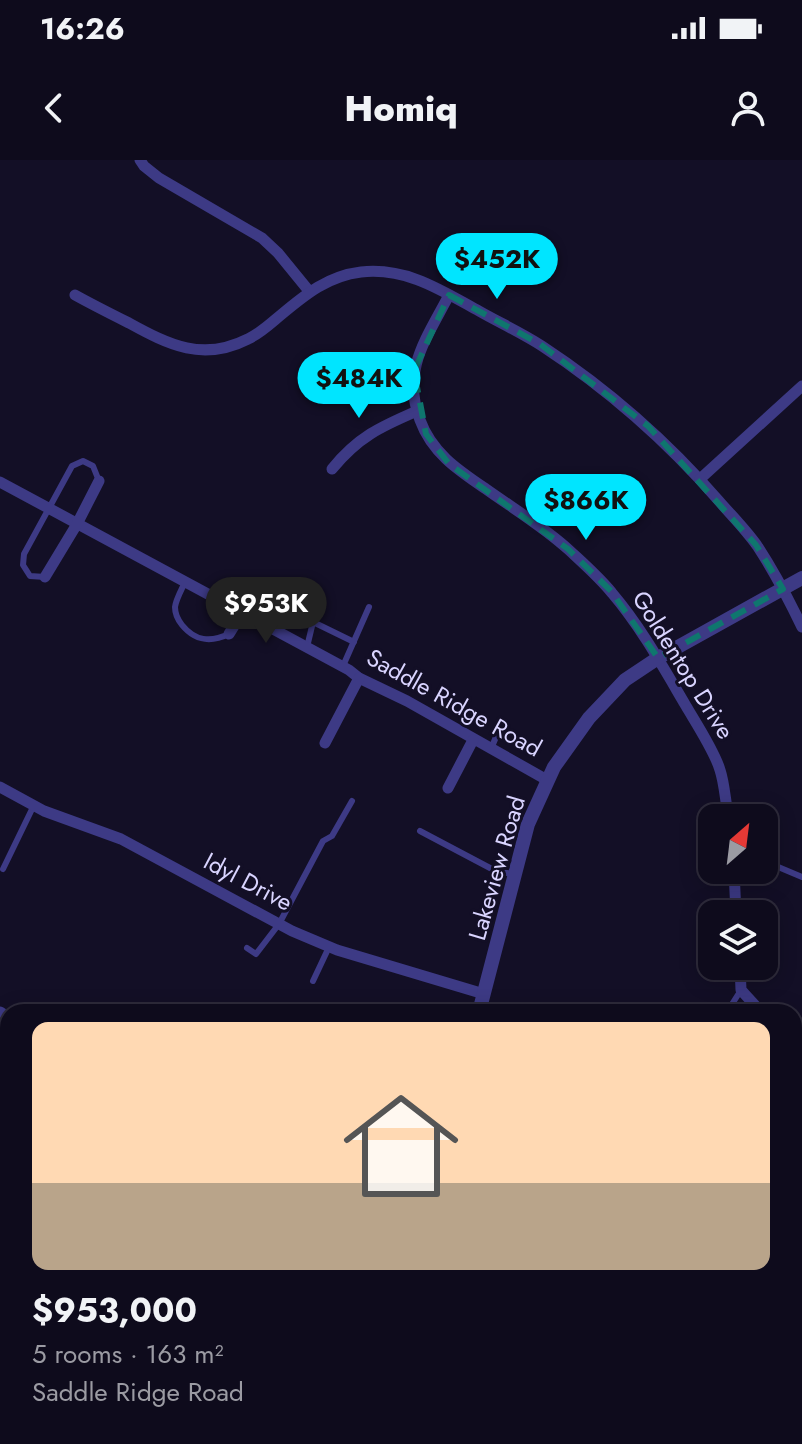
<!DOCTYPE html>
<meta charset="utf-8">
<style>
:root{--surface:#0e0b1c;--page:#171425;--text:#f1f3f6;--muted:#9b9ba3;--line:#2e2b3b;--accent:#00e5ff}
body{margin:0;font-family:Jost,sans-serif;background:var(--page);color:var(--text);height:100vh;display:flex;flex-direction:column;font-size:30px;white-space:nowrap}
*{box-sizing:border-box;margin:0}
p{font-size:26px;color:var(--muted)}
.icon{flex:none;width:44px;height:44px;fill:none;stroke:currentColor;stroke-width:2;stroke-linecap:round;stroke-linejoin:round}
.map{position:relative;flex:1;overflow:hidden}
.details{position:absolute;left:0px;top:844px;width:802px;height:440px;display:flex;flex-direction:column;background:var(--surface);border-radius:24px 24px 0 0;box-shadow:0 4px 20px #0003,0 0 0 2px var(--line)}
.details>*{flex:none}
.needle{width:52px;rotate:28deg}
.fabs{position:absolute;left:698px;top:644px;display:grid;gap:16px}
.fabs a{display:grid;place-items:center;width:80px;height:80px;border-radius:16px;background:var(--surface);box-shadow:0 4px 20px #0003,0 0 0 2px var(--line);font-size:40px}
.price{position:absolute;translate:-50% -68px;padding:0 18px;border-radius:28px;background:var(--accent);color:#111;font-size:26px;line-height:52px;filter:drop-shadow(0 2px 4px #0008)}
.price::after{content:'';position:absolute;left:50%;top:48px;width:24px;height:18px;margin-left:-12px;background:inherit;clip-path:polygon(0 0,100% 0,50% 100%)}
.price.current{background:#222;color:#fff}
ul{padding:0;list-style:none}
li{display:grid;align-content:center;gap:16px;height:424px;padding:0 32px}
li span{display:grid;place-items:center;height:248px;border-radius:16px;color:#555}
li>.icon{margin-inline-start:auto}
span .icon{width:144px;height:144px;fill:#fffc;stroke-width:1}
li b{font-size:34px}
.status{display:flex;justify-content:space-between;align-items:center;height:56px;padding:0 40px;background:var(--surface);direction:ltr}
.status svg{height:22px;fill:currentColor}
header{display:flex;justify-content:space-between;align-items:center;height:104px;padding:0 32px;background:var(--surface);font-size:36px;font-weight:800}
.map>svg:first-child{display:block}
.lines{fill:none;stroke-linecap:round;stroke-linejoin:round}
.service{stroke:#3d3a85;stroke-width:6}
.minor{stroke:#3d3a85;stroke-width:11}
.tertiary{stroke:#3d3a85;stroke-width:14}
.marked{fill:none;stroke:#0f766e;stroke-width:6;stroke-dasharray:16 10;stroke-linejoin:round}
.labels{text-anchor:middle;stroke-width:6;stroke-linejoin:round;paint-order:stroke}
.street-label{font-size:24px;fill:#d9d4ff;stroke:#130f26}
</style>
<div class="status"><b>16:26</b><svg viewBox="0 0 49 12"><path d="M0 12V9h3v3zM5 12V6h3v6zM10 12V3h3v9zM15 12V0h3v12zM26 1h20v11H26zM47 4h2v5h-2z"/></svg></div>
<header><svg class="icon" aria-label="back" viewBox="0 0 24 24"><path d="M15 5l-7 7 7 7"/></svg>Homiq<svg class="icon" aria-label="person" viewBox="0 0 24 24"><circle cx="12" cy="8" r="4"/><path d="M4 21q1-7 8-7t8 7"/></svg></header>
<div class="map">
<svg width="802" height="1284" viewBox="0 0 802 1284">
<rect width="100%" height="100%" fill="#130f26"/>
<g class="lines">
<g class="service">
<polyline points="45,417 30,416 23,405 24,394 72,306 83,301 93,306 99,321"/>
<path d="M185,422C182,429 176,439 175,447C175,453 178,460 182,465C195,481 210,483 229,474"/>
<polyline points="313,462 313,449"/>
<polyline points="307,487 313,462 354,482"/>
<polyline points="343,506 369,447"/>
<polyline points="491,589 498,572"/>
<polyline points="420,671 490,708 514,715"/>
<polyline points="764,701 802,717"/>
<polyline points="3,709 34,645"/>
<polyline points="247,788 256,794 279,764 323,681 332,676 352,641"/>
<polyline points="313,821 329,787"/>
<polyline points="727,852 741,830"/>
<polyline points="794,946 796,924 802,897"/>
<polyline points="794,1022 802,1025"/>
<polyline points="794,1116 797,1109"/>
</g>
<g class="minor">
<polyline points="140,0 144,6 159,18 262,78 278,93 309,131"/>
<path d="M75,135C93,145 111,154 129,163C169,185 203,202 248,179C261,173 271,163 282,154C306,134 328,116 361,112C406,107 441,130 479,151C500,163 522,173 542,186C609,230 667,281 719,341C732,356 747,371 758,387C775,413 789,440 802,467"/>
<path d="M449,135C427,178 401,210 420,260C432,293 458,310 486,329C514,349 544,367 569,390C584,404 600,418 612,433C641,467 663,507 686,546C696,563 715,592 720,610C725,625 725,642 729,658"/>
<path d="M332,309C358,277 380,267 417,251"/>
<polyline points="700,319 802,226"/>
<polyline points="0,322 349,510 359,518 407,541 547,620"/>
<polyline points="45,417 77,364 99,321"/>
<polyline points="229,474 242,453"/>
<polyline points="325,583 359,518"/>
<polyline points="0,627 44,651 121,679 292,771 337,790 484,834"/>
<polyline points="448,628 473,580"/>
<polyline points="734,710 736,754"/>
<polyline points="740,806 741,830 761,852"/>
<polyline points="0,852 8,857"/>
<polyline points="794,887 802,896"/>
<polyline points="0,943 8,948"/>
<polyline points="0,1113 8,1118"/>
<polyline points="794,1147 802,1152"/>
</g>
<g class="tertiary">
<polyline points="479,852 528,664 554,607 589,558 625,520 658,498 802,418"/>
<polyline points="371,1276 371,1284"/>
</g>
</g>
<path class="marked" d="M449,135L540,184L648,266L756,385L783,429L658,498L611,431L568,389L449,304L426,274L414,211Z"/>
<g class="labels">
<g class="street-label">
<text transform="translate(683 505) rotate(58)" y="8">Goldentop Drive</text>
<text transform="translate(454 543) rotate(29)" y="8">Saddle Ridge Road</text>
<text transform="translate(497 708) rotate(-74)" y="8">Lakeview Road</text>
<text transform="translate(248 722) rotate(28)" y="8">Idyl Drive</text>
</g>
</g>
</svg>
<div class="fabs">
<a><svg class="needle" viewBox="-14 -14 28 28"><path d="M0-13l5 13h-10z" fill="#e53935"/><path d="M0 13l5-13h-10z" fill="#9b9ba3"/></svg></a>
<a><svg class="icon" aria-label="layers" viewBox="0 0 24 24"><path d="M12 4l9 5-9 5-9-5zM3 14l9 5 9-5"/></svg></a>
</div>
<b class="price" style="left:497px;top:141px">$452K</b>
<b class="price" style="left:359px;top:260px">$484K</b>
<b class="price" style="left:586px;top:382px">$866K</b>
<b class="price current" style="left:266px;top:485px">$953K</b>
<section class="details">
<ul>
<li><span style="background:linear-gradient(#ffd9b3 65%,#b9a48a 0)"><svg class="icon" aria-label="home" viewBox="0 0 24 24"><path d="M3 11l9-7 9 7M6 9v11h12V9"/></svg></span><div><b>$953,000</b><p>5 rooms · 163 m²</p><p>Saddle Ridge Road</p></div></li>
</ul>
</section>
</div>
